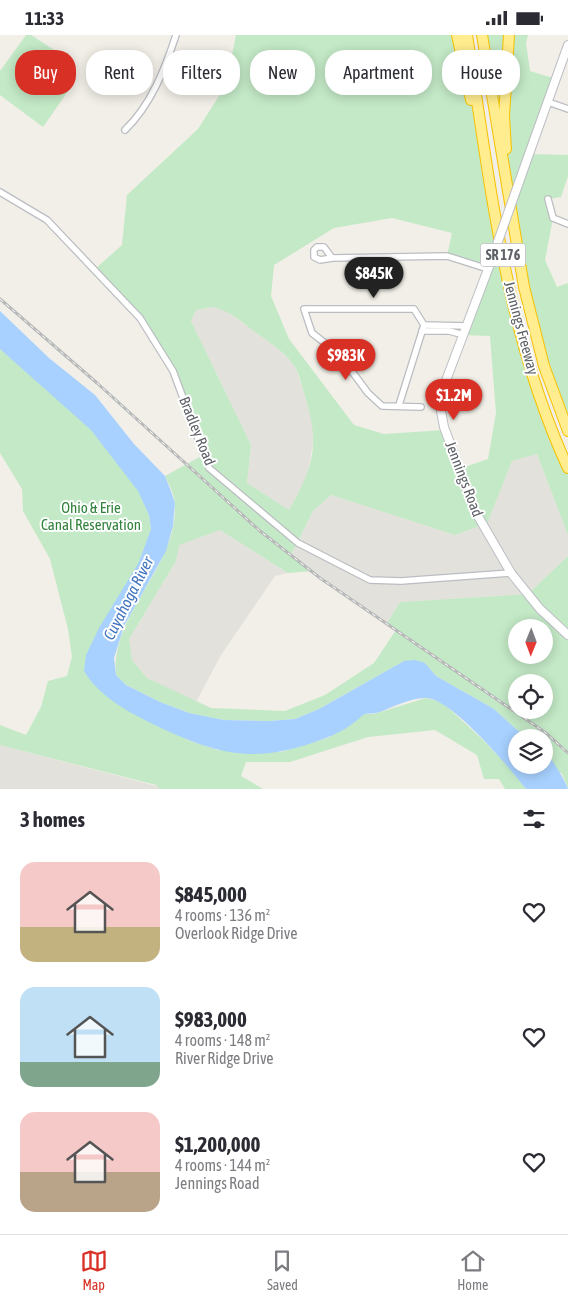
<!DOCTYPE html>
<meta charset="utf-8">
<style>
:root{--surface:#fff;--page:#f7f7f7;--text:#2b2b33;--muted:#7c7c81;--line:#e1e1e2;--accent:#d93025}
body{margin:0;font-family:"Asap Condensed",sans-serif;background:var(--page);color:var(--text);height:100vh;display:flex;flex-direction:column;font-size:19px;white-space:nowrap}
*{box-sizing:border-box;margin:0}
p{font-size:16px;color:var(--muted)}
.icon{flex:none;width:28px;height:28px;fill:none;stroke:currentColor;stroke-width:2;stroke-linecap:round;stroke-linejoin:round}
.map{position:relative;height:754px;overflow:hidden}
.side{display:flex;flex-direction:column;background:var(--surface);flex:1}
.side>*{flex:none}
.top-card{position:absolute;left:15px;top:15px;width:539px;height:45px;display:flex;gap:10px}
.needle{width:32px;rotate:181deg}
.controls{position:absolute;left:508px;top:584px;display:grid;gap:10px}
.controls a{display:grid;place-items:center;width:45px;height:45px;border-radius:50%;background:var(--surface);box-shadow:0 2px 12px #0003;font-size:25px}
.price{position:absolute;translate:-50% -42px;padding:0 11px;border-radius:18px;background:var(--accent);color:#fff;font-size:16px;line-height:32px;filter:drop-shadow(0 1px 2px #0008)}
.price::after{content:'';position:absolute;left:50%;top:30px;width:15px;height:11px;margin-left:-8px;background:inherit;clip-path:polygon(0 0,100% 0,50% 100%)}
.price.active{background:#222;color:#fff}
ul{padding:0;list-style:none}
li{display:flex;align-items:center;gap:15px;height:125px;padding:0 20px}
li span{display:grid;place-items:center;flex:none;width:140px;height:100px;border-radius:15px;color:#555}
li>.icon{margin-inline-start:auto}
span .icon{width:60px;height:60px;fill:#fffc;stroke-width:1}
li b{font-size:21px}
h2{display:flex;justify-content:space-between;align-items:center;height:60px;padding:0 20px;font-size:21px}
.tag{padding:0 18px;border-radius:20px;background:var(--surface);box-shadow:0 2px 12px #0003;font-size:18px;line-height:45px}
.tag.active{background:var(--accent);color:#fff}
.status{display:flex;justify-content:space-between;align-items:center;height:35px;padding:0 25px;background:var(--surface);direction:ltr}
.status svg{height:14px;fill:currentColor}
.menu{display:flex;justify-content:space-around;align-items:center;height:70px;border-top:1px solid var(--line);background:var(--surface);font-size:14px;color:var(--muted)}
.menu a{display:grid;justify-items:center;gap:2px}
.menu .active{color:var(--accent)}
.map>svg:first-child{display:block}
.industrial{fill:#e2e1db}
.green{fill:#c3e9c6;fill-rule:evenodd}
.water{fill:#a8d1ff}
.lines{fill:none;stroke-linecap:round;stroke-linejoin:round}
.street-casing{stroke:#bbbdc2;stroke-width:8}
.secondary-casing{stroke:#bcbec4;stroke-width:10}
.highway-casing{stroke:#f7c100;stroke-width:12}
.street{stroke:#fff;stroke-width:5.5}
.secondary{stroke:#fff;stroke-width:8}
.highway{stroke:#ffed8f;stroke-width:10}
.rail-casing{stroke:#b7b8b8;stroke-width:3}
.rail{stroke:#fff;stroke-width:1;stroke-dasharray:4;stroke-linecap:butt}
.secondary-bridge-casing{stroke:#bcbec4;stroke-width:10;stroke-linecap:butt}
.secondary-bridge{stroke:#fff;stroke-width:8}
.labels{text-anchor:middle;stroke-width:4;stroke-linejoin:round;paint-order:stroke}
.shield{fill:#fff;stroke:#8e9095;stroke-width:1}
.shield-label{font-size:14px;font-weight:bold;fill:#5e6167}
.street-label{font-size:15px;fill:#5e6167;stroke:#fff}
.park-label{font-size:15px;fill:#31823c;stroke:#fff}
.water-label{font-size:16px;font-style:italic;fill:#4274bf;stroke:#fff}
</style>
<div class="status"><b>11:33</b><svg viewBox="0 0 49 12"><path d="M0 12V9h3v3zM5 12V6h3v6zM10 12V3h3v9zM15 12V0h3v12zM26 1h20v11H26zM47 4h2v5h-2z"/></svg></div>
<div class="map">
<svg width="568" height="754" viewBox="0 0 568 754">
<rect width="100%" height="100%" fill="#f1efe7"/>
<g class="industrial">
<polygon points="212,272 222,274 232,280 277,313 295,330 311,381 314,403 307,443 289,475 247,448 251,410 191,286 196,275"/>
<polygon points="537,419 568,500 568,521 528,559 400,567 387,588 320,543 291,520 313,476 331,460 455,500 482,490 485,494 512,426"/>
<polygon points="220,495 288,538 275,541 221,620 196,667 147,643 132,625 129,604 176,526 178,510"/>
<polygon points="0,710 156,751 170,754 0,754"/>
</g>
<g class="green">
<polygon points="26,0 31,0 68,24 73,49 43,92 0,60 0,36"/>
<path d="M236,0H457L475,80L512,265L568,433V500L537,419L512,426L485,494L482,490L455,500L331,460L313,476L291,520L314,536L288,538L220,495L179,510L176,526L129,604L132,625L147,643L211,673L285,676L325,660L374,628L396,595L387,588L400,567L528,559L568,521V753L562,739L556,735L544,715V702H531L517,695L494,674L436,641L425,628L404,626L319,674L295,684L270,686L224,685L189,678L160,667L126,650L116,640C111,577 177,534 175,470C175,460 169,450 165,441L205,419L173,336L140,283L94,235L122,210L127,160L198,94L226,50ZM392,183L452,198L447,221L488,234L464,300L490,301L496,378L488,424L459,434L445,395L384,399L354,390L289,304L271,261L274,230L334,193ZM212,272C229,275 242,287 255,297C268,306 283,316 293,329C299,336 301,349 304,358C320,408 315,430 289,475L247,448L251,410L191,286L196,275ZM516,592H544V620H516ZM516,648H544V675H516Z"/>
<polygon points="482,0 528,0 526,8 530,36 556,44 529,119 568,120 568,141 561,162 548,164 553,183 545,225 557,252 568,248 568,396 544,331 494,79"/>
<polygon points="0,314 92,391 133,442 149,480 151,494 140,530 86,620 176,696 188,705 217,715 281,717 328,703 364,679 374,679 426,663 442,667 481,703 510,733 526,754 505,754 499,744 484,744 477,720 435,695 368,702 290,727 246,727 241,741 263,754 160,754 156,750 0,710 0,690 26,700 41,672 48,646 67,641 72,622 68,594 50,524 23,476 22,454 0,418"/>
</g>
<path class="water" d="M0,276L49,323L95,360L134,409L165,441L172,459L175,468L173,491L166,516L124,591L114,623L116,640L126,650L160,667L189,678L224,685L270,686L295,684L319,674L404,626L415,625L425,628L436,641L494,674L517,695L531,702H516V730H544V715C551,722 565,745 568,754H526C509,732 453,665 427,663C412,662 393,672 380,677C375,679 370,678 365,679C362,680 359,684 356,686C348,693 336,699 326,703C258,729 223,722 159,692C132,679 100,663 84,636L86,620L99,593L139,527L151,494L149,480L138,456L91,395L0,314Z"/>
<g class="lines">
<g class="street-casing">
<g id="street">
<polyline points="548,67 568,74"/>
<path d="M125,95C151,70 165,34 176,0"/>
<polyline points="0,157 47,185 140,283 173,336 209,433 298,508 370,545 401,546 511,538"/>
<polyline points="548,164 553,183 568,189"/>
<polyline points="332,223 324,212 317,212 314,215 314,222 320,225 332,223 447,221 488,234"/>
<polyline points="424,290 467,291"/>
<polyline points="422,296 449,296 464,300"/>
<polyline points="399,370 424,290"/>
<polyline points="421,372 382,371 368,358 339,319 312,298 304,274 414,274 424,290"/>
</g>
</g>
<g class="secondary-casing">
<g id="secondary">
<polyline points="529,119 568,10"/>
<polyline points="490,229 445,348 441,376 444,392 475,476 511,538 540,574 568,600"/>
</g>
</g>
<g class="highway-casing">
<g id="highway">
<polyline points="457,0 471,65"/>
<path d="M467,0C490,146 505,297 568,433"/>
<polyline points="482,0 524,252 544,331 568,396"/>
<polyline points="506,114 504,81 509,0"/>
</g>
</g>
<use href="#street" class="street"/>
<use href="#secondary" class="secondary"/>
<use href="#highway" class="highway"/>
<g class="rail-casing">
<polyline id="rail" points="0,264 97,348 260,496 320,543 546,698 568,718"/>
</g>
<use href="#rail" class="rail"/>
<g class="secondary-bridge-casing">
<polyline id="secondary-bridge" points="490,229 529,119"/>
</g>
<use href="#secondary-bridge" class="secondary-bridge"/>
</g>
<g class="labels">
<rect class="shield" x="480.5" y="208.5" width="45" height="23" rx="4"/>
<g class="shield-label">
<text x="503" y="225">SR 176</text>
</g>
<g class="street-label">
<text transform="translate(521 293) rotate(75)" y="5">Jennings Freeway</text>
<text transform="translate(197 396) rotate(68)" y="5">Bradley Road</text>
<text transform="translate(464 444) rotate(69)" y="5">Jennings Road</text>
</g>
<g class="park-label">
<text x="91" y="478">Ohio &amp; Erie<tspan x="91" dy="17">Canal Reservation</tspan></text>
</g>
<g class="water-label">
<text transform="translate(128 563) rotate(-63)" y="6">Cuyahoga River</text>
</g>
</g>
</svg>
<div class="controls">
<a><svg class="needle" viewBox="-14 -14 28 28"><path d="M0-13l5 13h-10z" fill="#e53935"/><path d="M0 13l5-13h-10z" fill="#7c7c81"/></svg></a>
<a><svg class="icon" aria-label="locate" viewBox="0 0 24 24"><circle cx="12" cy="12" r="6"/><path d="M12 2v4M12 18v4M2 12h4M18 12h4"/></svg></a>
<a><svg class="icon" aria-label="layers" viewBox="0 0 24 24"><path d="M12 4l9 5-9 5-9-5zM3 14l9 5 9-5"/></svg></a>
</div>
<b class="price active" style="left:374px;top:264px">$845K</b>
<b class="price" style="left:346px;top:346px">$983K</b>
<b class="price" style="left:454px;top:386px">$1.2M</b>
<div class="top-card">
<a class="tag active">Buy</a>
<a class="tag">Rent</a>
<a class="tag">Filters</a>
<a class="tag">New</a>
<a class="tag">Apartment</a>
<a class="tag">House</a>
</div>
</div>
<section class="side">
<h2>3 homes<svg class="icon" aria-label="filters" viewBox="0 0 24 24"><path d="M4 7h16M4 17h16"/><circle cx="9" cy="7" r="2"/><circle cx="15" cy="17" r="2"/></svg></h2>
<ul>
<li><span style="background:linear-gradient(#f6c9c9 65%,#c2b280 0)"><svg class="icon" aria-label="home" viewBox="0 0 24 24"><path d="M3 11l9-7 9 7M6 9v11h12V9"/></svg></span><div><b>$845,000</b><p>4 rooms · 136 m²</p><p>Overlook Ridge Drive</p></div><svg class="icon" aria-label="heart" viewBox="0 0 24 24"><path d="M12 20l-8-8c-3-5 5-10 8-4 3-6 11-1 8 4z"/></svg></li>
<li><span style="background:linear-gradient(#bfe0f5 75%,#7fa58c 0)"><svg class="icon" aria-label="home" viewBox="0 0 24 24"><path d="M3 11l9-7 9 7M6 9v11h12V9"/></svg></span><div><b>$983,000</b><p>4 rooms · 148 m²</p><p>River Ridge Drive</p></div><svg class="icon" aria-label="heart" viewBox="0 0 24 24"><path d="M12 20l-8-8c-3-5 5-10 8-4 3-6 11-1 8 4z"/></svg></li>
<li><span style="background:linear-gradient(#f6c9c9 60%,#b9a48a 0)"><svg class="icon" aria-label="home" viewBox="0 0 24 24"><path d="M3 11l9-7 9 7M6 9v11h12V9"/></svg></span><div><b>$1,200,000</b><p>4 rooms · 144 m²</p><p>Jennings Road</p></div><svg class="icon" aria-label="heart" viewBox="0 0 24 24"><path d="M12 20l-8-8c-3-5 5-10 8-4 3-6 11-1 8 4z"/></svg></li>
</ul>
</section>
<nav class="menu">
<a class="active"><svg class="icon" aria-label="map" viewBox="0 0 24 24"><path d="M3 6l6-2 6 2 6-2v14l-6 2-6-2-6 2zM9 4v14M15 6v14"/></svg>Map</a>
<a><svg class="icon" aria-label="saved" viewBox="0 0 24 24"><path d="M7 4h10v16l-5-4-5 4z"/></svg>Saved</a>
<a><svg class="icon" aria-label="home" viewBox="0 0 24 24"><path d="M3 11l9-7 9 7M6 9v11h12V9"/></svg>Home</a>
</nav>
